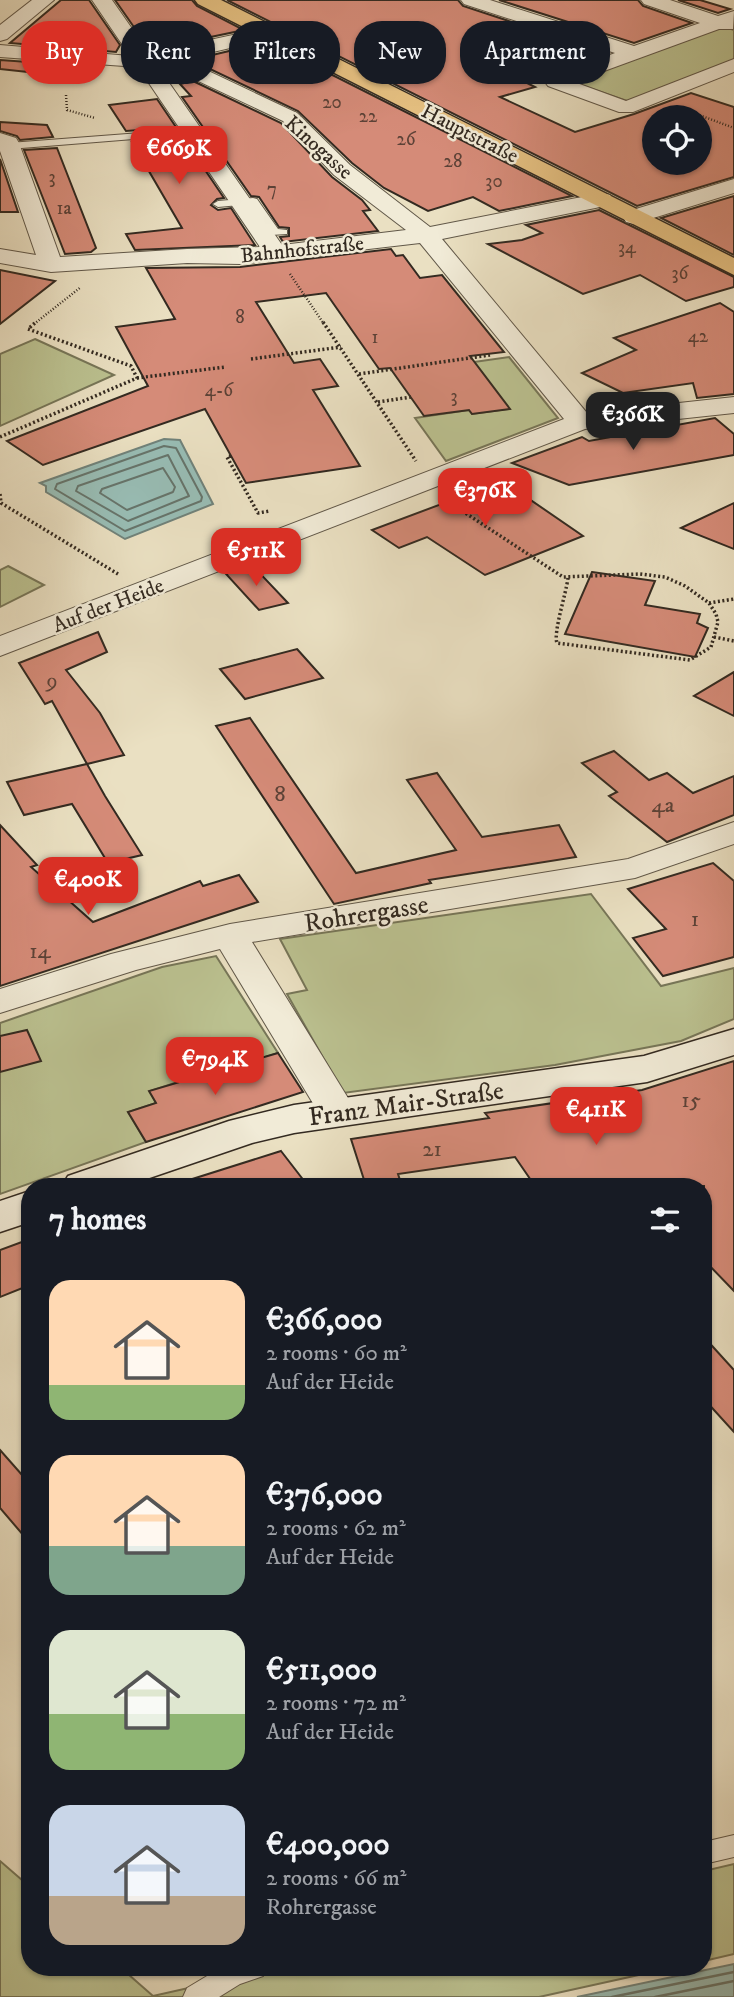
<!DOCTYPE html>
<meta charset="utf-8">
<style>
:root{--surface:#171b24;--page:#20242c;--text:#f1f3f6;--muted:#9ea1a6;--accent:#d93025}
body{margin:0;font-family:"IM FELL DW Pica",serif;background:var(--page);color:var(--text);height:100vh;display:flex;flex-direction:column;font-size:26px;white-space:nowrap}
*{box-sizing:border-box;margin:0}
p{font-size:23px;color:var(--muted)}
.icon{flex:none;width:38px;height:38px;fill:none;stroke:currentColor;stroke-width:2;stroke-linecap:round;stroke-linejoin:round}
.map{position:relative;flex:1;overflow:hidden}
.drawer{position:absolute;left:21px;top:1178px;width:691px;height:798px;display:flex;flex-direction:column;background:var(--surface);border-radius:28px;box-shadow:0 2px 5px #0004}
.drawer>*{flex:none}
.top-card{position:absolute;left:21px;top:21px;width:693px;height:63px;display:flex;gap:14px}
.controls{position:absolute;left:642px;top:105px;display:grid;gap:14px}
.controls a{display:grid;place-items:center;width:70px;height:70px;border-radius:50%;background:var(--surface);box-shadow:0 2px 5px #0004;font-size:35px}
.price{position:absolute;translate:-50% -60px;padding:0 16px;border-radius:14px;background:var(--accent);color:#fff;font-size:23px;line-height:46px;filter:drop-shadow(0 2px 4px #0008)}
.price::after{content:'';position:absolute;left:50%;top:42px;width:21px;height:16px;margin-left:-10px;background:inherit;clip-path:polygon(0 0,100% 0,50% 100%)}
.price.on{background:#222;color:#fff}
ul{padding:0;list-style:none}
li{display:flex;align-items:center;gap:21px;height:175px;padding:0 28px}
li span{display:grid;place-items:center;flex:none;width:196px;height:140px;border-radius:21px;color:#555}
li>.icon{margin-inline-start:auto}
span .icon{width:84px;height:84px;fill:#fffc;stroke-width:1}
li b{font-size:30px}
h2{display:flex;justify-content:space-between;align-items:center;height:84px;padding:0 28px;font-size:30px}
.chip{padding:0 24px;border-radius:28px;background:var(--surface);box-shadow:0 2px 5px #0004;font-size:24px;line-height:63px}
.chip.on{background:var(--accent);color:#fff}
.map>svg:first-child{display:block}
.green{fill:#bbc190;stroke:#777658;stroke-width:2}
.water{fill:#98bdb5;stroke:#70827a;stroke-width:2}
.lines{fill:none;stroke-linecap:round;stroke-linejoin:round}
.shore-far1{stroke:#66746b;stroke-width:2}
.shore{stroke:#66746b;stroke-width:2.5}
.building{fill:#d58b78;stroke:#332a21;stroke-width:2;fill-rule:evenodd}
.service-casing{stroke:#615849;stroke-width:2}
.minor-casing{stroke:#615849;stroke-width:2}
.secondary-casing{stroke:#332a21;stroke-width:3}
.primary-casing{stroke:#332a21;stroke-width:3}
.path-far1{stroke:#332a21;stroke-width:2.5;stroke-dasharray:1 2;stroke-linecap:butt}
.path{stroke:#332a21;stroke-width:3.5;stroke-dasharray:2 2.5;stroke-linecap:butt}
.service{fill:#f1ebd7;fill-rule:evenodd}
.minor{fill:#f1ebd7;fill-rule:evenodd}
.secondary{fill:#f1ebd7;fill-rule:evenodd}
.primary{fill:#e5c081;fill-rule:evenodd}
.labels{text-anchor:middle;stroke-width:5;stroke-linejoin:round;paint-order:stroke}
.far-number-label{font-size:19px;fill:#5c4237}
.far-street-label{font-size:21px;fill:#332a21;stroke:#f1ebd7}
.number-label{font-size:23px;fill:#5c4237}
.street-label{font-size:26px;fill:#332a21;stroke:#f1ebd7}
</style>
<div class="map">
<svg width="734" height="1997" viewBox="0 0 734 1997">
<rect width="100%" height="100%" fill="#eae0c2"/>
<filter id="stains"><feTurbulence type="fractalNoise" baseFrequency=".00286" numOctaves="4"/><feColorMatrix values="0 0 0 0 .2 0 0 0 0 .09 0 0 0 0 .02 0 0 0 .5 -.17"/></filter>
<radialGradient id="worn" r=".72"><stop offset=".6" stop-color="#630" stop-opacity="0"/><stop offset="1" stop-color="#630" stop-opacity=".3"/></radialGradient>
<g class="green">
<polygon points="723,26 734,30 734,62 630,102 572,82"/>
<polygon points="35,339 114,375 0,426 0,354"/>
<polygon points="509,357 558,418 446,461 415,418 469,410 472,414 509,409 474,362"/>
<polygon points="8,566 44,585 0,607 0,570"/>
<polygon points="591,894 661,986 734,968 734,1019 681,1041 555,1065 343,1093 287,994 307,990 280,939"/>
<polygon points="216,956 278,1053 230,1068 192,1091 184,1080 150,1091 156,1103 128,1112 146,1142 0,1194 0,1023 162,967"/>
<polygon points="0,1861 30,1887 30,1967 120,1967 153,1996 282,1967 675,1967 539,1997 0,1997"/>
<polygon points="734,1864 734,1954 704,1961 704,1871"/>
</g>
<g class="water">
<polygon points="164,439 180,440 213,504 125,539 46,492 46,486 40,483"/>
<polygon points="734,1964 734,1997 577,1997"/>
</g>
<g class="lines">
<g class="shore-far1">
<polygon points="164,446 176,448 202,497 201,501 125,531 55,489 57,484"/>
<polygon points="168,455 189,496 128,521 76,491 78,486"/>
<polygon points="163,468 175,487 173,492 127,510 100,493 102,489"/>
</g>
<g class="shore">
<polyline points="612,1997 734,1972"/>
<polyline points="655,1997 734,1981"/>
</g>
</g>
<g class="building">
<polygon points="61,0 89,0 120,45 116,52 10,43"/>
<polygon points="115,0 192,0 197,6 244,30 158,48 143,40"/>
<path d="M227,0H458L463,6L607,53L598,57L589,54L519,79L535,87L500,97L575,132L634,114L691,93L734,107V177L637,206ZM654,117H700V163H654Z"/>
<polygon points="499,0 638,0 643,6 692,23 634,43"/>
<polygon points="678,0 700,0 730,9 718,13"/>
<polygon points="267,42 572,196 499,211 473,197 428,211 384,188 352,163 298,111 191,60"/>
<polygon points="0,60 57,64 46,74 0,69"/>
<polygon points="193,81 281,123 332,177 362,200 370,210 363,211 378,231 283,242 280,237 289,236 289,228 279,227 259,197 251,196 182,97 191,96 180,84"/>
<polygon points="157,99 224,198 217,199 211,205 218,210 231,208 255,245 135,250 126,234 182,228 132,142 171,139 174,132 167,128 126,131 109,105"/>
<polygon points="0,122 47,125 53,137 20,140 17,136 0,131"/>
<polygon points="57,148 96,248 91,252 65,254 24,150"/>
<polygon points="0,159 18,212 0,212"/>
<polygon points="734,196 734,255 661,218"/>
<polygon points="599,210 734,277 734,287 686,301 640,275 583,294 488,244 522,240 542,233 526,225"/>
<polygon points="391,249 396,256 403,255 420,278 442,275 504,352 470,356 510,409 472,414 469,410 424,416 390,368 379,369 326,293 256,302 294,363 320,359 338,386 313,390 360,466 246,483 205,409 43,465 7,441 148,386 116,327 175,319 146,268 240,267"/>
<polygon points="0,270 55,281 0,324"/>
<polygon points="720,303 734,312 734,394 697,398 693,383 623,393 582,373 636,350 614,338"/>
<polygon points="715,418 734,434 734,455 569,485 512,463 582,437 589,441"/>
<polygon points="503,481 583,536 485,575 427,537 399,548 372,530"/>
<polygon points="734,503 734,549 681,528"/>
<polygon points="251,564 288,603 259,610 226,574"/>
<polygon points="592,572 655,581 645,605 700,614 697,623 708,628 695,657 565,634"/>
<polygon points="98,632 107,652 66,670 100,713 124,755 87,764 52,701 45,704 19,663"/>
<polygon points="297,649 323,678 245,699 220,669"/>
<polygon points="734,672 734,716 694,696"/>
<polygon points="250,718 356,873 456,850 407,780 437,773 482,837 559,825 576,857 429,880 431,883 334,904 216,726"/>
<polygon points="614,751 649,780 667,773 693,793 734,776 734,815 667,842 609,796 617,792 582,763"/>
<polygon points="87,764 105,796 142,855 108,863 72,804 24,815 7,782"/>
<polygon points="0,825 37,865 31,867 93,922 200,881 203,886 239,875 258,902 0,986"/>
<polygon points="713,863 734,881 734,957 663,976 633,938 666,929 628,889"/>
<polygon points="27,1030 41,1061 0,1072 0,1036"/>
<polygon points="278,1053 303,1092 146,1142 128,1112 156,1103 149,1091"/>
<polygon points="734,1061 734,1291 704,1260 704,1186 535,1186 515,1157 398,1174 402,1186 366,1186 351,1139 489,1118 485,1113 642,1090"/>
<polygon points="281,1151 308,1186 187,1186 186,1181"/>
<polygon points="30,1239 30,1285 0,1297 0,1250"/>
<polygon points="704,1337 734,1370 734,1432 704,1399"/>
<polygon points="0,1450 30,1484 30,1543 0,1508"/>
</g>
<g class="lines">
<g class="service-casing">
<g id="service">
<polygon points="167,131 171,132 171,136 9,149 4,146 9,143"/>
<polygon points="253,198 257,199 278,229 287,230 287,234 271,235 250,204 218,207 213,204 218,201"/>
<polygon points="734,1835 734,1857 704,1864 704,1842"/>
<polygon points="222,1967 267,1967 263,1976 240,1984 219,1997 183,1997 187,1988"/>
</g>
</g>
<g class="minor-casing">
<g id="minor">
<polygon points="32,0 54,0 7,39 0,41 0,25"/>
<path d="M92,0H112L149,53L270,27L277,29L280,33L277,37L183,59L297,113L350,165L430,227L602,193L610,195L613,200L610,205L442,239L587,413L734,397V413L585,429L0,656V636L564,419L420,243L240,264L187,263L51,272L0,263V249L36,255L0,151V133L16,138L19,143L60,257L187,249L260,247L138,67L0,57V45L130,56ZM160,63L283,121L334,175L406,230L282,245L156,64Z"/>
<polygon points="461,0 490,0 634,46 700,23 644,4 641,0 670,0 718,16 734,11 733,29 719,29 574,82 626,101 734,59 734,72 633,112 619,112 548,86 545,82 548,78 615,53 464,4"/>
<polygon points="734,179 734,193 634,224 626,222 623,217 626,212"/>
<polygon points="734,822 734,844 635,878 252,942 356,1111 351,1120 337,1124 323,1120 220,949 136,970 0,1013 0,989 111,954 230,924 628,859"/>
</g>
</g>
<g class="secondary-casing">
<g id="secondary">
<polygon points="734,1029 734,1055 647,1082 294,1133 252,1143 126,1186 62,1186 68,1176 229,1121 294,1105 644,1056"/>
<polygon points="30,1191 30,1222 0,1232 0,1201"/>
</g>
</g>
<g class="primary-casing">
<polygon id="primary" points="195,0 221,0 734,258 734,275 198,4"/>
</g>
<g class="path-far1">
<polyline points="66,95 67,110 95,118"/>
<polyline points="683,109 734,128"/>
<polyline points="290,274 324,324"/>
<polyline points="34,324 81,287"/>
</g>
<g class="path">
<polyline points="323,322 416,461"/>
<polyline points="251,359 341,347"/>
<polyline points="359,374 490,355"/>
<polyline points="137,378 225,367"/>
<polyline points="378,402 411,397"/>
<polyline points="0,437 137,378 131,366 28,329 36,322"/>
<polyline points="231,456 227,457 258,513 270,511"/>
<polyline points="0,494 1,503 118,574"/>
<path d="M447,501L563,577L640,574L665,577L685,586L709,603L716,614L718,622L711,647L690,660L557,643C553,633 566,594 568,578"/>
<polyline points="709,603 734,599"/>
<polyline points="714,637 734,641"/>
</g>
<use href="#service" class="service"/>
<use href="#minor" class="minor"/>
<use href="#secondary" class="secondary"/>
<use href="#primary" class="primary"/>
</g>
<g class="labels">
<g class="far-number-label">
<text x="332" y="108">20</text>
<text x="368" y="122">22</text>
<text x="406" y="145">26</text>
<text x="453" y="167">28</text>
<text x="52" y="183">3</text>
<text x="494" y="187">30</text>
<text x="272" y="195">7</text>
<text x="64" y="214">1a</text>
<text x="627" y="253">34</text>
<text x="680" y="279">36</text>
<text x="240" y="323">8</text>
<text x="698" y="342">42</text>
<text x="375" y="343">1</text>
<text x="219" y="396">4-6</text>
<text x="454" y="402">3</text>
</g>
<g class="far-street-label">
<text transform="translate(470 133) rotate(27)" y="7">Hauptstraße</text>
<text transform="translate(319 147) rotate(42)" y="7">Kinogasse</text>
<text transform="translate(302 249) rotate(-6)" y="7">Bahnhofstraße</text>
<text transform="translate(108 605) rotate(-21)" y="7">Auf der Heide</text>
</g>
<g class="number-label">
<text x="52" y="688">9</text>
<text x="280" y="801">8</text>
<text x="663" y="812">4a</text>
<text x="695" y="926">1</text>
<text x="40" y="958">14</text>
<text x="691" y="1107">15</text>
<text x="432" y="1156">21</text>
</g>
<g class="street-label">
<text transform="translate(366 913) rotate(-9)" y="9">Rohrergasse</text>
<text transform="translate(406 1103) rotate(-8)" y="9">Franz Mair-Straße</text>
</g>
</g>
<rect width="100%" height="100%" filter="url(#stains)"/>
<rect width="100%" height="100%" fill="url(#worn)"/>
</svg>
<div class="controls">
<a><svg class="icon" aria-label="locate" viewBox="0 0 24 24"><circle cx="12" cy="12" r="6"/><path d="M12 2v4M12 18v4M2 12h4M18 12h4"/></svg></a>
</div>
<b class="price" style="left:179px;top:186px">€669K</b>
<b class="price on" style="left:633px;top:452px">€366K</b>
<b class="price" style="left:485px;top:528px">€376K</b>
<b class="price" style="left:256px;top:588px">€511K</b>
<b class="price" style="left:88px;top:917px">€400K</b>
<b class="price" style="left:215px;top:1097px">€794K</b>
<b class="price" style="left:596px;top:1147px">€411K</b>
<div class="top-card">
<a class="chip on">Buy</a>
<a class="chip">Rent</a>
<a class="chip">Filters</a>
<a class="chip">New</a>
<a class="chip">Apartment</a>
</div>
<section class="drawer">
<h2>7 homes<svg class="icon" aria-label="filters" viewBox="0 0 24 24"><path d="M4 7h16M4 17h16"/><circle cx="9" cy="7" r="2"/><circle cx="15" cy="17" r="2"/></svg></h2>
<ul>
<li><span style="background:linear-gradient(#ffd9b3 75%,#8fb573 0)"><svg class="icon" aria-label="home" viewBox="0 0 24 24"><path d="M3 11l9-7 9 7M6 9v11h12V9"/></svg></span><div><b>€366,000</b><p>2 rooms · 60 m²</p><p>Auf der Heide</p></div></li>
<li><span style="background:linear-gradient(#ffd9b3 65%,#7fa58c 0)"><svg class="icon" aria-label="home" viewBox="0 0 24 24"><path d="M3 11l9-7 9 7M6 9v11h12V9"/></svg></span><div><b>€376,000</b><p>2 rooms · 62 m²</p><p>Auf der Heide</p></div></li>
<li><span style="background:linear-gradient(#dfe7d0 60%,#8fb573 0)"><svg class="icon" aria-label="home" viewBox="0 0 24 24"><path d="M3 11l9-7 9 7M6 9v11h12V9"/></svg></span><div><b>€511,000</b><p>2 rooms · 72 m²</p><p>Auf der Heide</p></div></li>
<li><span style="background:linear-gradient(#c9d6e8 65%,#b9a48a 0)"><svg class="icon" aria-label="home" viewBox="0 0 24 24"><path d="M3 11l9-7 9 7M6 9v11h12V9"/></svg></span><div><b>€400,000</b><p>2 rooms · 66 m²</p><p>Rohrergasse</p></div></li>
</ul>
</section>
</div>
